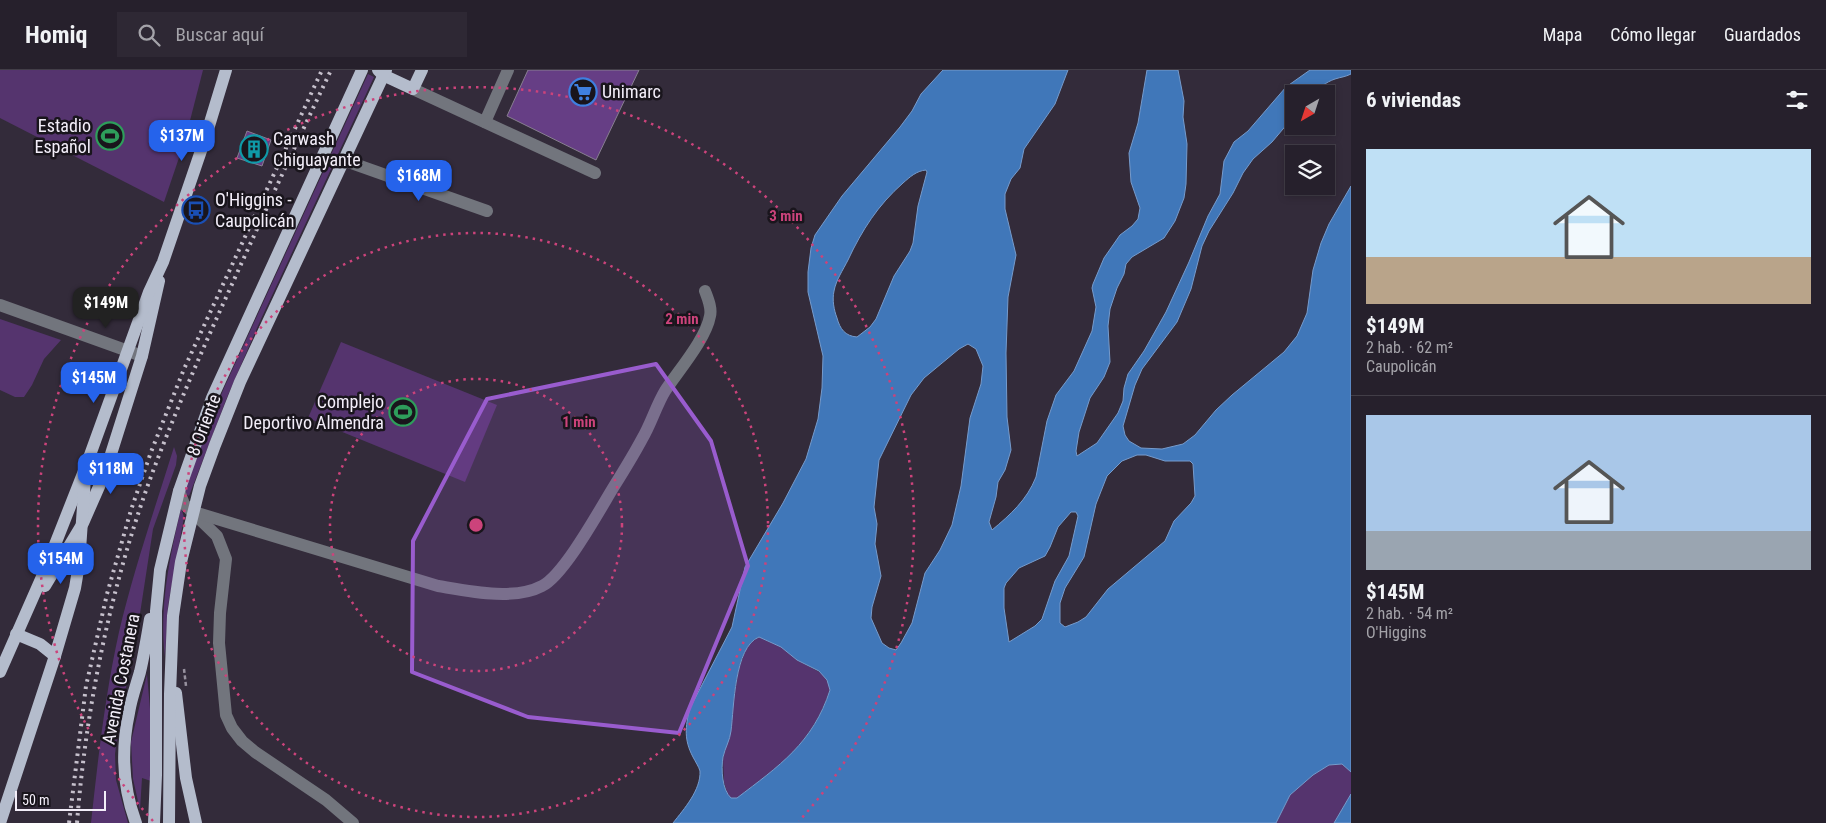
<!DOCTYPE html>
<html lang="es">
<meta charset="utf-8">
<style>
:root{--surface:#26202c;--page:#2e2834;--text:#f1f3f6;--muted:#a4a3a9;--line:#423e48;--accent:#2563eb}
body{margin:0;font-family:"Roboto Condensed",sans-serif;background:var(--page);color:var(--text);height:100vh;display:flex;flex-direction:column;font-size:19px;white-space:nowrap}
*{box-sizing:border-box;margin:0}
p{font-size:16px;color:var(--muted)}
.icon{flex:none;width:28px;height:28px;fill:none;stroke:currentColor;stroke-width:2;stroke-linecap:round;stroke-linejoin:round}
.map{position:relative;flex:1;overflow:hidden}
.panel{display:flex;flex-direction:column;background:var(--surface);width:475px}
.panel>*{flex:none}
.needle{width:32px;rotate:219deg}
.fabs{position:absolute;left:1285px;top:15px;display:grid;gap:10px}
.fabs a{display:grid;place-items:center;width:50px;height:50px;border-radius:0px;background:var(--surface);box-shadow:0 2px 8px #0003,0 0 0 1px var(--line);font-size:25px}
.scale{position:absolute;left:15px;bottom:12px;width:91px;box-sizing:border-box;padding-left:5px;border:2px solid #f3eef9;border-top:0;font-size:14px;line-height:18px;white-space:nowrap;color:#f3eef9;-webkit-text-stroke:4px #19151c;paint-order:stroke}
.price{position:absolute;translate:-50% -42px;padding:0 11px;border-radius:10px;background:var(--accent);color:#fff;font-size:16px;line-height:32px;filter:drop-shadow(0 1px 2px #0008)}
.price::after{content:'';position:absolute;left:50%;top:30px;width:15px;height:11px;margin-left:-8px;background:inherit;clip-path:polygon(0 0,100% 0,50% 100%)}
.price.on{background:#222;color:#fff}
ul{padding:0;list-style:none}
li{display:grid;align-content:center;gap:10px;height:265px;padding:0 15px}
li+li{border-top:1px solid var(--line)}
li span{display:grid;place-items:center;height:155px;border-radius:0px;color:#555}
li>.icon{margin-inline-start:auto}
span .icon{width:90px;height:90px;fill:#fffc;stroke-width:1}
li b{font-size:21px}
h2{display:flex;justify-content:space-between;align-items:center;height:60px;padding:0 15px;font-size:21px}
header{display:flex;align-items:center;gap:30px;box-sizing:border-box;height:70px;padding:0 25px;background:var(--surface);border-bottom:1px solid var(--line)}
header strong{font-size:24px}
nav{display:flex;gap:28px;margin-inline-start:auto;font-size:18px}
.search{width:350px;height:45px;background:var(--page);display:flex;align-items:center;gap:12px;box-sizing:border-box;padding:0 18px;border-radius:0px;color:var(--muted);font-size:19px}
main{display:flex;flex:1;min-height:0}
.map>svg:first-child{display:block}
.green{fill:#55346e}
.water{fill:#4077b9;stroke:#769bcc;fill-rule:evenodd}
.building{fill:#663e85;stroke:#887f91}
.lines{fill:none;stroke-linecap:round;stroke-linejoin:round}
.path{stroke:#97919e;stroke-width:2.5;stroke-dasharray:4 2.5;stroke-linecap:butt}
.minor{stroke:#72757d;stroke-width:12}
.major{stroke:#b4bccc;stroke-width:12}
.rail{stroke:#c6c0cc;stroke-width:4;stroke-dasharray:2.5 5;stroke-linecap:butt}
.marked{fill:#995cce;fill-opacity:0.2;stroke:#995cce;stroke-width:4;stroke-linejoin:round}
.ring{fill:none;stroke:#cc437b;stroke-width:2.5;stroke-dasharray:2.5 5}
.labels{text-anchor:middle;stroke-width:5;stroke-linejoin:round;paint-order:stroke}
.poi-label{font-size:18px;fill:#f3eef9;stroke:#19151c;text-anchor:start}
.street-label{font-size:18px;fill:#f3eef9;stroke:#19151c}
.centre{fill:#cc437b;stroke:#19151c;stroke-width:2.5}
.ring-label{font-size:15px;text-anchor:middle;font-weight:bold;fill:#cc437b;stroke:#19151c;stroke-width:5;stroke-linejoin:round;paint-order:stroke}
</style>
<header>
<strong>Homiq</strong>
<div class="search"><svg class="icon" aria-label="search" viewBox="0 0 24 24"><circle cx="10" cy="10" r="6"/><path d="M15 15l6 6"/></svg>Buscar aquí</div>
<nav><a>Mapa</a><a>Cómo llegar</a><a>Guardados</a></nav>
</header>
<main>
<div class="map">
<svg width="1351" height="753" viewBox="0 0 1351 753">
<rect width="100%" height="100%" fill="#332b3a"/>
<g class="green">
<polygon points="0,0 203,0 185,70 164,132 0,48"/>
<polygon points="368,4 374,7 261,249 228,325 189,426 183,422 186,412 224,318"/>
<polygon points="0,249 61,270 44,289 32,315 24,327 15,327 0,320"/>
<polygon points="341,272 497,335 465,412 308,348"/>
<path d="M174,377L177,386L176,395L153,459L133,589L121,638L115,684L116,710L128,753H91C98,689 105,625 119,562C134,499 155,438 174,377Z"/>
<path d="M181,438L184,447L168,536L165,587C159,535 170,487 181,438Z"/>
<path d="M759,567L781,577L797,590L823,604L829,614L830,619C812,674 780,695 737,728H731L728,726L724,712L723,689L739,598L748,574Z"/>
<polygon points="147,604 150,639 151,711 142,708 140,740 133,709 131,672"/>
<polygon points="1342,694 1351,702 1351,724 1334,753 1276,753 1290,725 1313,705 1329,695"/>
</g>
<g class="water">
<path d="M943,0H1068L1055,34L1024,79L1020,98L1011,109L1005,124V139L1016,185L1008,227L1006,283L1007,347L1011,380L1005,400L998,412L996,427L989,452L992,460C1010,445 1027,430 1036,407L1047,351L1056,325L1074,301L1092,261L1096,237L1092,218L1093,214L1104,188L1120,165L1132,156L1138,149L1140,138L1131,112L1129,83L1138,53L1147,0H1178L1184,31L1183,47L1187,74L1186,114L1184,128L1175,151L1164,168L1132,187L1126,194L1124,204L1117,218L1110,239L1108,256L1110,292L1104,307L1090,328L1079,362L1076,381L1077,386L1097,373L1118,343L1123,331L1124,318L1128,304L1144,281L1166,242L1189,192L1208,146L1220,124L1224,91L1234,72L1248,61L1286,17L1310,0H1351V4C1345,7 1341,7 1335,9C1326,12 1319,18 1313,24H1294V46L1272,72L1253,89L1243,103L1233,123L1209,161L1202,176L1191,219L1177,252L1142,299L1135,315L1123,356L1125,365L1129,371L1141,378L1162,379L1183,374L1195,365L1216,340L1232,325L1284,282L1297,266L1307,243L1313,200L1321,173L1329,154L1351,116V702L1342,694L1329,695L1313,705L1290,725L1276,753H673C684,739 701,720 700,701C699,697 695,691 693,687C684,670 685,657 690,638L732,557L745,497L783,433L806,389L818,349L822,318L823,286L808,222V202L811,178L815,165L842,126L900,57L912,41L921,24ZM926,100L927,102L918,136L913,173L910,181L894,206L876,249L870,257L857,267C845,266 840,259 837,248C834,240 832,230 834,221C836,210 843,200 848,190C862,160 878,135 903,113C910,107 916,101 926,100ZM968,274L976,279L983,296L981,314L970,348L961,416L952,455L940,480L925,503L912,553L901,573L896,580L889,578L882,573L871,548L872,537L881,506L875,474L877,454L874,437L879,390L911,325L924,308L959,279ZM1137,385H1146L1165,391H1190L1193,394L1195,426L1191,433L1174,451L1165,471L1108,519L1086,547L1078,552L1065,557L1060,553V533L1065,518L1084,487L1096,434L1107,406L1122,391ZM1071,442H1076L1078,446L1069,486L1055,511L1042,549L1035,556L1009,572L1004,538V518L1006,513L1019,498L1045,486L1050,477L1058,457ZM759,567L781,577L797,590L819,601L827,610L830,620C813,673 779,696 737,728H731C722,720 721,699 723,687C725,678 730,670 731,661C734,638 734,577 759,567Z"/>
<polygon points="1351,724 1351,753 1334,753"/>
</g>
<g class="building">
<polygon points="528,0 639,0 596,90 507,46"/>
<polygon points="247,61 271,70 262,96 237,88"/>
</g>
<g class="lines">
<polyline class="path" points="184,599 186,616"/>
<g class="minor">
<polyline points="413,19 595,103"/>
<polyline points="485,52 508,0"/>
<polyline points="343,90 487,141"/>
<polyline points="0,235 142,286"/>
<polyline points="179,421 184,434 217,466 226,489 220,543 219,573 226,645 232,658 242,671 255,682 326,730 353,753"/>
<path d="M194,442L438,516C468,521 514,531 542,516C564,505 599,441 613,418C623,402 633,386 642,369C651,354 656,336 665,321C678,301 706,269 710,246C712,238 708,229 705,221"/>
</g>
<g class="major">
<polyline points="378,0 383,5 413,19 422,0"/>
<polyline points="45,516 83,453 105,403 142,286 159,211"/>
<polyline points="16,564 40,574 55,586"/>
<polyline points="0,602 45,500 86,396 149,222 163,192 205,69 226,0"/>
<polyline points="176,623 186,708 196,753"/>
<polyline points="0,753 55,586 75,518 79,494 85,408"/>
<path d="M136,753C123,718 121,680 129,643C131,629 136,616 140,602C144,585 147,567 150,549"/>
<polyline points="154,753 156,705 156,541 160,500 179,421 212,328 362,0"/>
<polyline points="169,753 170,624 173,546 181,492 200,416 215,375 240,312 386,0"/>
</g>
<g class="rail">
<polyline points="69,753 86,616 107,524 131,440 151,382 184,299 322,0"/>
<path d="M77,753C86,637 110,521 149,412C174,344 203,278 233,212C265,141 298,70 331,0"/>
</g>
</g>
<path class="marked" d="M656,294L711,371L748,496L679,663L528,647L412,602L413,471L487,329Z"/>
<g class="ring">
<circle cx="476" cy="455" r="146"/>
<circle cx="476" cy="455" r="292"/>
<path d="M153 751A438 438 0 1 1 799 751"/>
</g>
<defs>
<g id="supermarket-ring" transform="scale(1.4375)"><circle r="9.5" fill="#19151c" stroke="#3f7fe0" stroke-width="1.5"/><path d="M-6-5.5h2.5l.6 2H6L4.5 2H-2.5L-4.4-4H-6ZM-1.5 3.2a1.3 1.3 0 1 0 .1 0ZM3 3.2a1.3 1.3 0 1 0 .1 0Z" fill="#3f7fe0"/></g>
<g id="stadium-ring" transform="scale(1.4375)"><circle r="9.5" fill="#19151c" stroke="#2e9e5b" stroke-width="1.5"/><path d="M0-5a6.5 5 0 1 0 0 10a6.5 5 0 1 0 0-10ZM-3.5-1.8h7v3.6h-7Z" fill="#2e9e5b"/></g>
<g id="building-ring" transform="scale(1.4375)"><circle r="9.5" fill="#19151c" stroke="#0f9aa8" stroke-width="1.5"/><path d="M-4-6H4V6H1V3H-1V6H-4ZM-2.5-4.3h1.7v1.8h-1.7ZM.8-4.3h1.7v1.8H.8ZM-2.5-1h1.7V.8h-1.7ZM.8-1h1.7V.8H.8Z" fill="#0f9aa8"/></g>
<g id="bus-ring" transform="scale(1.4375)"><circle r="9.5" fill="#19151c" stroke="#1a4fb4" stroke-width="1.5"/><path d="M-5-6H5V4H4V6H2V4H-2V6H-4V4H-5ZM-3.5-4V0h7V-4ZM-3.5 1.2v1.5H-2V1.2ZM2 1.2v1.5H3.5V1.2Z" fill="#1a4fb4"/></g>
</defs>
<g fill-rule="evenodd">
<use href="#supermarket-ring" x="583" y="22"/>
<use href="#stadium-ring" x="110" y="66"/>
<use href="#building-ring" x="254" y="79"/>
<use href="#bus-ring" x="196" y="140"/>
<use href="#stadium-ring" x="403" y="342"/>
</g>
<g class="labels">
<g class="poi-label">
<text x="602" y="28">Unimarc</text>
<text x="91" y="62" text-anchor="end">Estadio<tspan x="91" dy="21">Español</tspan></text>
<text x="273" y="75">Carwash<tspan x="273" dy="21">Chiguayante</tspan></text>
<text x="215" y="136">O'Higgins -<tspan x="215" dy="21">Caupolicán</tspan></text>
<text x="384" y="338" text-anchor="end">Complejo<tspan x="384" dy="21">Deportivo Almendra</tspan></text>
</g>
<g class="street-label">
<text transform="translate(204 355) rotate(-69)" y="6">8 Oriente</text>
<text transform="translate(121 609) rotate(-79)" y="6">Avenida Costanera</text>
</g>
</g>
<circle cx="476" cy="455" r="8" class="centre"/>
<g class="ring-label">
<text x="786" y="151">3 min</text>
<text x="682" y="254">2 min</text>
<text x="579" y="357">1 min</text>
</g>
</svg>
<div class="fabs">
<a><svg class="needle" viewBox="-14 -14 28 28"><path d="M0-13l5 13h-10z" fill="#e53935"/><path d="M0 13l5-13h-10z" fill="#a4a3a9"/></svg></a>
<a><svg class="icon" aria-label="layers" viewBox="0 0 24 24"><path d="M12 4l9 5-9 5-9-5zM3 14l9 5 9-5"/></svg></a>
</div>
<div class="scale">50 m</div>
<b class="price" style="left:182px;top:92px">$137M</b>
<b class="price" style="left:419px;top:132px">$168M</b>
<b class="price on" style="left:106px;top:259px">$149M</b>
<b class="price" style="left:94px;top:334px">$145M</b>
<b class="price" style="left:111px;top:425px">$118M</b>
<b class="price" style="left:61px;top:515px">$154M</b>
</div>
<section class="panel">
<h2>6 viviendas<svg class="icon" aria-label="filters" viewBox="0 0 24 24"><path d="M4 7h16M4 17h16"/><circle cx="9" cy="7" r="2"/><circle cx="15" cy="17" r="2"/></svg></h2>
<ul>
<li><span style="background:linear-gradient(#bfe0f5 70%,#b9a48a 0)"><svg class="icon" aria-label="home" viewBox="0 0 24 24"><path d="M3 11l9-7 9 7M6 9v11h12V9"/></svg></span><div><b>$149M</b><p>2 hab. · 62 m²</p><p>Caupolicán</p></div></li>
<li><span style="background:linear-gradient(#a9c7e8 75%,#9aa5b1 0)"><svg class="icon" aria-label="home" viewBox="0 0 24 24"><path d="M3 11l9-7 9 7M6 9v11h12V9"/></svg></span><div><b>$145M</b><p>2 hab. · 54 m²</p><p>O'Higgins</p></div></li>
</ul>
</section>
</main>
